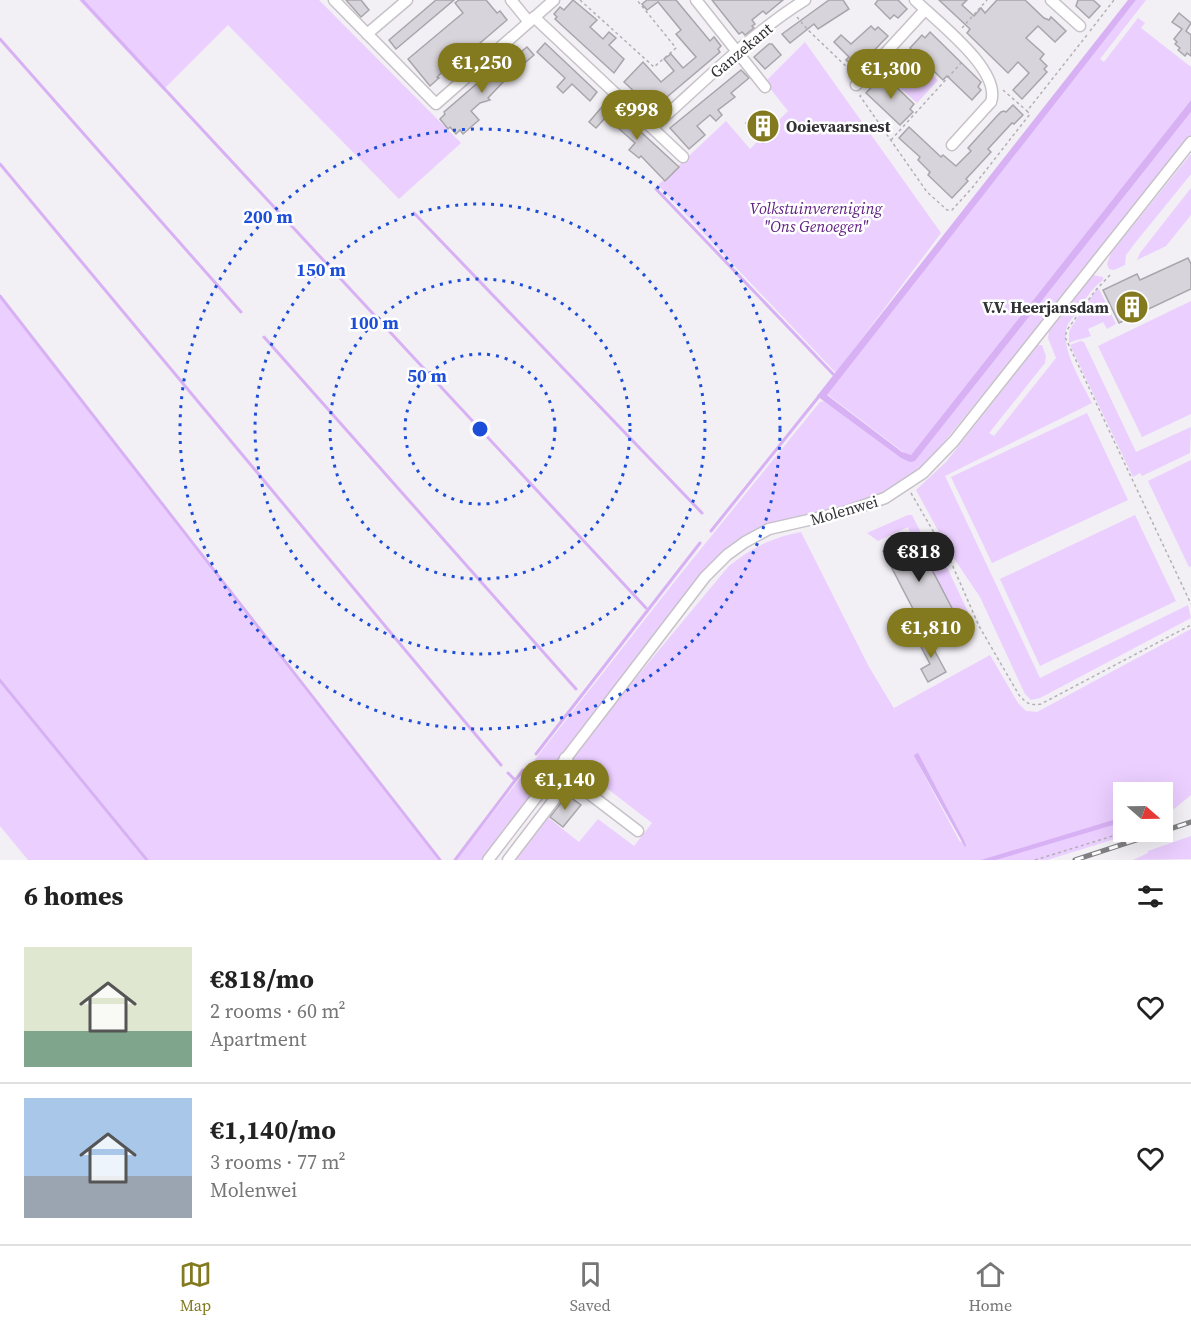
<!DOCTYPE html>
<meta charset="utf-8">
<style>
:root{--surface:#fff;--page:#f2f2f2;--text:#222;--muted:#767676;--line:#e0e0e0;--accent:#83791f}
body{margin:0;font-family:"Source Serif 4",serif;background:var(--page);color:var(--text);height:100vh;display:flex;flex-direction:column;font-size:22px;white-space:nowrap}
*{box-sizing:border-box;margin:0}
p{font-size:20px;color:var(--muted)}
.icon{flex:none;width:33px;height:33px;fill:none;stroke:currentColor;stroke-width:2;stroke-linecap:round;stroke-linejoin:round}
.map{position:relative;height:860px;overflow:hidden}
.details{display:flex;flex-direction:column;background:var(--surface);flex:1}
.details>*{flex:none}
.needle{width:39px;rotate:110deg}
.fabs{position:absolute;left:1113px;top:782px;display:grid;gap:12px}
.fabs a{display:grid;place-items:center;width:60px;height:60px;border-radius:0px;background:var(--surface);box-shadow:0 6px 24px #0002;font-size:30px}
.price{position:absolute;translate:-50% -51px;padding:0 14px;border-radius:21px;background:var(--accent);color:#fff;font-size:20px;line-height:39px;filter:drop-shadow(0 2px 3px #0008)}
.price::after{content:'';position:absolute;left:50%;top:36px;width:18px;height:14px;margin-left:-9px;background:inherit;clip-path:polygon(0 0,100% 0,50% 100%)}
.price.current{background:#222;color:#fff}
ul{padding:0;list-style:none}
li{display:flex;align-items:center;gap:18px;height:150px;padding:0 24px}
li+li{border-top:2px solid var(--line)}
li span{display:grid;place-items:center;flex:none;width:168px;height:120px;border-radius:0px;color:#555}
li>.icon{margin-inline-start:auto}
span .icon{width:72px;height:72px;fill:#fffc;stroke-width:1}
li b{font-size:26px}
h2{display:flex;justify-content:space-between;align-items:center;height:72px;padding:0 24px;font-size:26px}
.tabs{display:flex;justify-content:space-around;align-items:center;height:84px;border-top:2px solid var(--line);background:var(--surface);font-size:16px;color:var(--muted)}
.tabs a{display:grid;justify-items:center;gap:3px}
.tabs .current{color:var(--accent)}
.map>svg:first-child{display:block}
.green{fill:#ebcfff;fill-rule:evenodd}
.water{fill:#d8b1f4}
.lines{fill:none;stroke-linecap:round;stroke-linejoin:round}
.stream{stroke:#d8b1f4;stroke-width:3}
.building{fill:#d8d4db;stroke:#a8a5ab;stroke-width:1.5}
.minor-casing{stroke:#c6c2c8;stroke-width:13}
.path{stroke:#b3b0b5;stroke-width:1.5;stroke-dasharray:3 3;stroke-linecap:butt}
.minor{stroke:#fff;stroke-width:10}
.rail-casing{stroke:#807f83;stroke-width:5}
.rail{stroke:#fff;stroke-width:3;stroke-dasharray:9;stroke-linecap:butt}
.ring{fill:none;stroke:#1d4ed8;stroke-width:3;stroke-dasharray:3 6}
.labels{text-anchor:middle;stroke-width:5;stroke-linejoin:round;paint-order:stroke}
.street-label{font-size:16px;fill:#323134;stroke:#fff}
.poi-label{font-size:16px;font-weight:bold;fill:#323134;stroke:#fff;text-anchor:start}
.park-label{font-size:16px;font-style:italic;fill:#602282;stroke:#fff}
.centre{fill:#1d4ed8;stroke:#fff;stroke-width:3}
.ring-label{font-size:18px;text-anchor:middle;font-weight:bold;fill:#1d4ed8;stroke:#fff;stroke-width:5;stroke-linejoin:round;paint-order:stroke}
</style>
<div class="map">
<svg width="1191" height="860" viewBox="0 0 1191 860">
<rect width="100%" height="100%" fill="#f2eff5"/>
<g class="green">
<polygon points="79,0 319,0 461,143 399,199 228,25 163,90"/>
<polygon points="1136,0 1146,0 1100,59 1104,62 1138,18 1145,23 1141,28 1191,67 1191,100 911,455 907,455 827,394"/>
<polygon points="805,42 941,233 836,373 658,185 726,121 750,149 788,111 765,82"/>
<polygon points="906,51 938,80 917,103 887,76 891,72 889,70"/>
<path d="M1191,112V138L927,463C907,479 885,495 860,502C823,513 784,516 750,534C719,550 699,577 678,604L483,860H456L679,576L820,402L825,401L901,458L915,461Z"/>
<polygon points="1191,154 1191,174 1135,243 1126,255 1125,265 1114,270 1109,269 1107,264 1111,253"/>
<polygon points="1191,188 1191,215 1166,246 1137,260 1140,253"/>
<path d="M1093,275L1103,277V280C1092,288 1086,298 1079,309C1076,314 1071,319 1068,324C1058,346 1082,383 1092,403L945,476L1040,678L1188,605L1191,618L1040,698L1031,700L1025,694L980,597L951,554L916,490L946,462L1038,345H1042L1046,356L1045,363L989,433L994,436L1056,358L1048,338L1049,331Z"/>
<path d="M1099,289L1116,324L1107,329L1103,322L1088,329L1091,336C1084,339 1077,339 1069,343V332L1072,326L1096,290Z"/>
<polygon points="0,298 438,860 149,860 0,678"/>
<polygon points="1191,301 1191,414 1142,437 1098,346"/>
<polygon points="1080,341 1084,342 1136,452 1191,427 1190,453 1142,476 1140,473 1133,477 1070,345"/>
<polygon points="1087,413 1128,500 992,563 951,477"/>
<polygon points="1191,460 1191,566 1189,567 1148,481"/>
<polygon points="908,515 912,515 936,562 943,559 969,614 929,634 887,555 913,540 908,527 878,541 867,533"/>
<polygon points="1135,515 1176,601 1040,666 1000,579"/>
<path d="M801,532L869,667L901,720L894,708L990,655L1018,703L1026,711L1037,712L1191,629V795L1163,818L1162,792H1124V831H1141L1047,860H514L546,816L579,842L598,819L634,846L652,823L578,766L571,756L728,567C752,548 770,538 801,532ZM915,758L925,767L964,840L960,842Z"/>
<polygon points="0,683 145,860 28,860 0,826"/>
<polygon points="1191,836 1191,859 1133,860 1148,853 1148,851"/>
</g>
<g class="water">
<polygon points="1128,0 1136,0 827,395 902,452 911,455 1191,100 1191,112 915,461 910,462 901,458 817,396"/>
<polygon points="0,678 149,860 145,860 0,683"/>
<polygon points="918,753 964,840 966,846 965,847 915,758 914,755"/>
<polygon points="1123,817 1123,822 996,860 981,860"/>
</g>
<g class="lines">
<g class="stream">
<polyline points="82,0 646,608"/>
<polyline points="0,39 241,312"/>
<polyline points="0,164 501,765"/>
<polyline points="656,189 833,374"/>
<polyline points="414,213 702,513"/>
<polyline points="0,296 440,860"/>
<polyline points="264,337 576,689"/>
<polyline points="711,531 820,395"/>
<polyline points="536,754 700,543"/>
<polyline points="508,773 515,780"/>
<polyline points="455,860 523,770"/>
</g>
</g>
<g class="building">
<polygon points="346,0 361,0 369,10 361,17"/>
<polygon points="436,0 454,0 396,49 389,40"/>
<polygon points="459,0 486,0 497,13 500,11 507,20 452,67 450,65 437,77 439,78 430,86 408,59 463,13 455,3"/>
<polygon points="573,0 597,20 590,27 603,39 609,32 616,38 609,45 624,59 614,73 555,19 557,17 554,14 560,7 564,10"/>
<polygon points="647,0 676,0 710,41 714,37 721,46 718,49 720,52 654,108 642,93 639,96 624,82 643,62 661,82 674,71 664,59 671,54 683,68 696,57 676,34 681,30 658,2 647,10 642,4"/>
<polygon points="712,0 783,0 766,14 763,11 752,20 755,24 752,26 754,28 745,35 742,32 739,34"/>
<polygon points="829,0 843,0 849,9 818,29 814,24 790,43 782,34"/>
<polygon points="878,0 898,0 907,9 898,18 894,15 890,19 875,4"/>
<polygon points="939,0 967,0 962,5 974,16 981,8 985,13 997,0 1025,0 1044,18 1049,20 1051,17 1066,31 1055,42 1038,26 1026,38 1044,54 1040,59 1047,66 1044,69 1047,72 1022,99 1013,90 1029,73 1018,62 1008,73 967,33 970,29"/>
<polygon points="1078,0 1093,0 1100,6 1089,18 1076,6"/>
<polygon points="1179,13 1191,23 1186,31 1191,35 1191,56 1187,53 1185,56 1178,50 1180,48 1175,44 1177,42 1174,39 1182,29 1172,22"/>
<polygon points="871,26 875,30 878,27 888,36 856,69 846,60 849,57 834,42 841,35 851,44"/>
<polygon points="930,32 981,82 978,87 981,90 972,100 947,76 943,80 910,48 922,35 925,38"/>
<polygon points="545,43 597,92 590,101 572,84 563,93 557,87 565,78 537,52"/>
<polygon points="769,44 772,44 781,55 765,69 754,57"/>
<polygon points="527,47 534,55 506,79 488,98 490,100 480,103 471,111 479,120 463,134 460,130 456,134 450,127 448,129 440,119 445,114 444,112 509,56 512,59"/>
<polygon points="741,70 749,78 731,93 735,97 718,110 722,115 716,121 710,115 697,126 705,135 689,149 670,128"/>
<polygon points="887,78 914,104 910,109 913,112 900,125 866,93 878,80 882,84"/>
<polygon points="607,101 679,167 665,181 641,156 639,158 629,150 635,143 606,117 596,128 589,122"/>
<polygon points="1013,105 1023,115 1014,124 1012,123 988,149 991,152 966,179 968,181 952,198 928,175 930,172 918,160 920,157 899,138 909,127 941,157 943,155 956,166 971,151 968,148 997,116 1001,112 1004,111 1006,112"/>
<polygon points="760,111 767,120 770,117 779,128 763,143 746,123"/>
<polygon points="1188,258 1191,264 1191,289 1119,323 1103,290 1137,274 1140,280"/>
<polygon points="914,535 956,616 947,621 945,618 924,630 883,551"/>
<polygon points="925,633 946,672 928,682 921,669 930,664 916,637"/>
<polygon points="567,795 581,805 563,827 550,817"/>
</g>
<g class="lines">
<g class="minor-casing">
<g id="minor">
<polyline points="334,0 436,104 554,0"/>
<polyline points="511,0 529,22"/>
<polyline points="696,0 765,87"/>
<path d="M915,0C936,21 1002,70 991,102L952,145"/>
<polyline points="1051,0 1080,26"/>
<polyline points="534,17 683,157"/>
<polyline points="367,34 407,0"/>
<polyline points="856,85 925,10"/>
<path d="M653,127C701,85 750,34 805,0"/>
<polyline points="565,758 568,762 570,779 638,831"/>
<polyline points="488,860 705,577 727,555 745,542 769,529 848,511 885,498 923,473 954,441 1191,142"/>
<polyline points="508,860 570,779"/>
</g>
</g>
<g class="path">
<polyline points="580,0 654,67 676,48 637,0"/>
<polyline points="797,17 807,29 853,73"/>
<polyline points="962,28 987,0"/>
<polyline points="1090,31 1114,0"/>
<polyline points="1003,90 1027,111"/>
<polyline points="861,95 860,96 927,192 947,210 952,210 972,188 1030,114 1027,111 1087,35"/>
<polyline points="891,140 962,62"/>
<polyline points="1110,275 1095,291 1067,330 1065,337 1191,604"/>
<path d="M911,493L951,562L979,626L1019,695C1026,703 1030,706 1041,704L1191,625"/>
<polyline points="1035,860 1129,831"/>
</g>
<use href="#minor" class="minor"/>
<g class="rail-casing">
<polyline id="rail" points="1075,860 1191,822"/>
</g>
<use href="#rail" class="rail"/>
</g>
<g class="ring">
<circle cx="480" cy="429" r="75"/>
<circle cx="480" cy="429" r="150"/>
<circle cx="480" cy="429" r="225"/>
<circle cx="480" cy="429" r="300"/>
</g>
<defs>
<g id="building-disc" transform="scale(1.725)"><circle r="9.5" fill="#83791f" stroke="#fff"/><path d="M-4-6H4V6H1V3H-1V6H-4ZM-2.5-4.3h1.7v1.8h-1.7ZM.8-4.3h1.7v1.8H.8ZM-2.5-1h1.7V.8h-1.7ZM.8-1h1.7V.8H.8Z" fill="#fff"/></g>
</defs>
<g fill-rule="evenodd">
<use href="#building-disc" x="763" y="126"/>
<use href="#building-disc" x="1132" y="307"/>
</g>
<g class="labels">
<g class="street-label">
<text transform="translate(741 50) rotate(-40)" y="6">Ganzekant</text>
<text transform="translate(844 510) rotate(-16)" y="6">Molenwei</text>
</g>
<g class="poi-label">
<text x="786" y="132">Ooievaarsnest</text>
<text x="1109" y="313" text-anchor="end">V.V. Heerjansdam</text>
</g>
<g class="park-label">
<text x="816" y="214">Volkstuinvereniging<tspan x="816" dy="18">"Ons Genoegen"</tspan></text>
</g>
</g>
<circle cx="480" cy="429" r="9" class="centre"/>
<g class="ring-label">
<text x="268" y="223">200 m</text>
<text x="321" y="276">150 m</text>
<text x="374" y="329">100 m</text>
<text x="427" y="382">50 m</text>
</g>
</svg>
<div class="fabs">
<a><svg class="needle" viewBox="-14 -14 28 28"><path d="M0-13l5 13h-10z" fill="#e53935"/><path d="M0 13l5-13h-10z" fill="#767676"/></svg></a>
</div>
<b class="price" style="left:482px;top:94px">€1,250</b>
<b class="price" style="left:891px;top:100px">€1,300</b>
<b class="price" style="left:637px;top:141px">€998</b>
<b class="price current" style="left:919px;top:583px">€818</b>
<b class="price" style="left:931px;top:659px">€1,810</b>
<b class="price" style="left:565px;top:811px">€1,140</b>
</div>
<section class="details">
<h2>6 homes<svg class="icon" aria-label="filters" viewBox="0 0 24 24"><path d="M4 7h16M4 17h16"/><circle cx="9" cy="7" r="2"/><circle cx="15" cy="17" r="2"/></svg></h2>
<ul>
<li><span style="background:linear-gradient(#dfe7d0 70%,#7fa58c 0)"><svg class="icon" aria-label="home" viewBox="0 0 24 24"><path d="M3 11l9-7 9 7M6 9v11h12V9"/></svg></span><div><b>€818/mo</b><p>2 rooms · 60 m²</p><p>Apartment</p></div><svg class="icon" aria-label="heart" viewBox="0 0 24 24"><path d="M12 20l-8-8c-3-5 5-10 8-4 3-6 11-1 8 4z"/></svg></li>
<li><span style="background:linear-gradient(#a9c7e8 65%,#9aa5b1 0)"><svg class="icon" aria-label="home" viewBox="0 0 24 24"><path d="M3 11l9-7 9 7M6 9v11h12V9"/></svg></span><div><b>€1,140/mo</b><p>3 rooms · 77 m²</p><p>Molenwei</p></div><svg class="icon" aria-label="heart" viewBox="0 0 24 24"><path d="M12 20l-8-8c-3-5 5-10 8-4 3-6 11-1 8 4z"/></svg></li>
</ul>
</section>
<nav class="tabs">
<a class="current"><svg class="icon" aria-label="map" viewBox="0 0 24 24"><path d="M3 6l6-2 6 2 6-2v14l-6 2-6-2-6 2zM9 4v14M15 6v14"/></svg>Map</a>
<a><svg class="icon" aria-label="saved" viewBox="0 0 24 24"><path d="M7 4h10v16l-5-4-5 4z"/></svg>Saved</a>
<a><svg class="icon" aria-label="home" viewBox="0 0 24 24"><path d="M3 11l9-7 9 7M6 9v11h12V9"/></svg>Home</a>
</nav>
